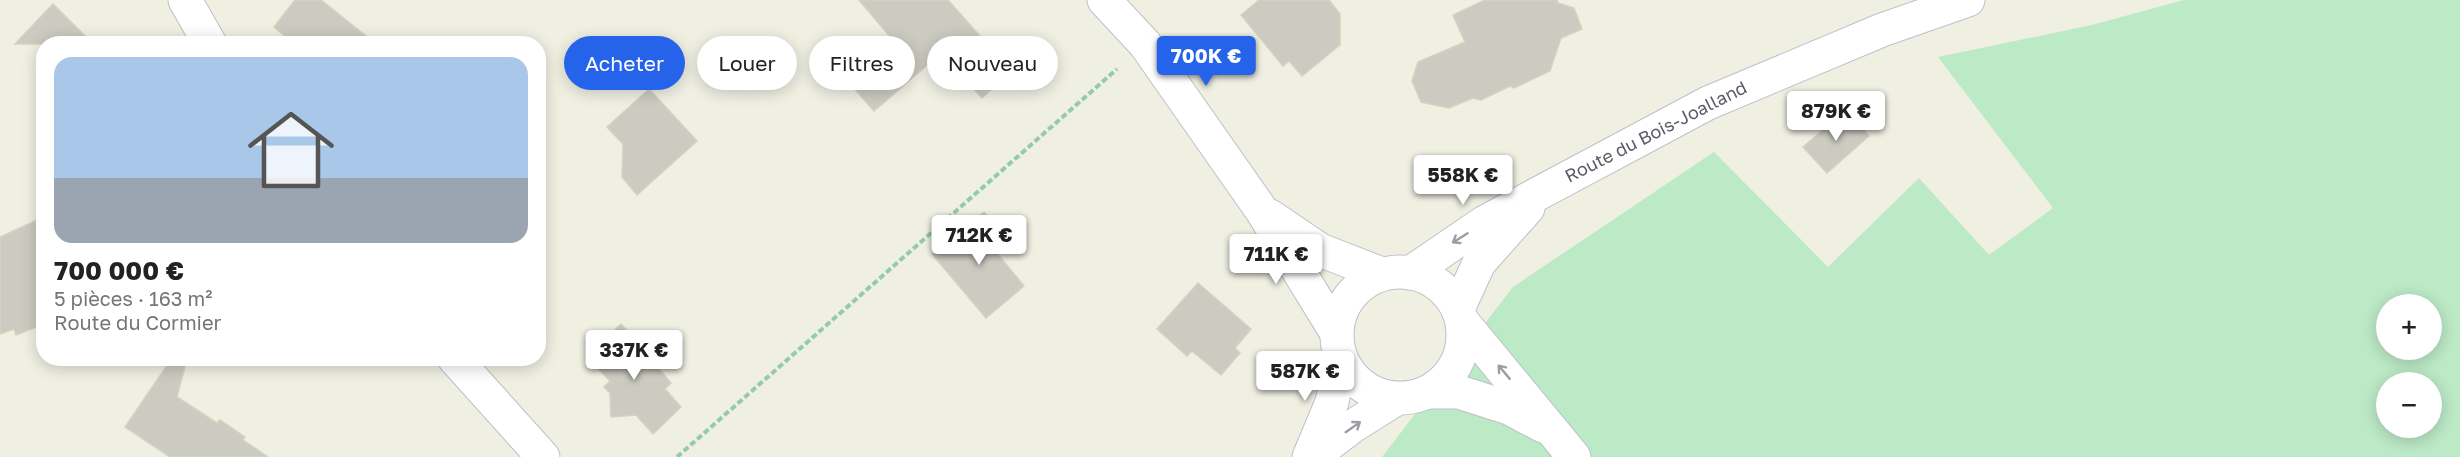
<!DOCTYPE html>
<html lang="fr">
<meta charset="utf-8">
<style>
:root{--surface:#fff;--page:#f2f2f2;--text:#222;--muted:#767676;--accent:#2563eb}
body{margin:0;font-family:"Golos Text",sans-serif;background:var(--page);color:var(--text);height:100vh;display:flex;flex-direction:column;font-size:22px;white-space:nowrap}
*{box-sizing:border-box;margin:0}
p{font-size:20px;color:var(--muted)}
.icon{flex:none;width:33px;height:33px;fill:none;stroke:currentColor;stroke-width:2;stroke-linecap:round;stroke-linejoin:round}
.map{position:relative;flex:1;overflow:hidden}
.sheet{position:absolute;left:36px;top:36px;width:510px;height:330px;display:flex;flex-direction:column;background:var(--surface);border-radius:24px;box-shadow:0 3px 15px #0003}
.sheet>*{flex:none}
.banner{position:absolute;left:564px;top:36px;width:570px;height:54px;display:flex;gap:12px}
.tools{position:absolute;left:2376px;top:294px;display:grid;gap:12px}
.tools a{display:grid;place-items:center;width:66px;height:66px;border-radius:50%;background:var(--surface);box-shadow:0 3px 15px #0003;font-size:30px}
.price{position:absolute;translate:-50% -51px;padding:0 14px;border-radius:6px;background:#fff;color:#222;font-size:20px;line-height:39px;filter:drop-shadow(0 2px 3px #0008)}
.price::after{content:'';position:absolute;left:50%;top:36px;width:18px;height:14px;margin-left:-9px;background:inherit;clip-path:polygon(0 0,100% 0,50% 100%)}
.price.selected{background:var(--accent);color:#fff}
ul{padding:0;list-style:none}
li{display:grid;align-content:center;gap:12px;height:318px;padding:0 18px}
li span{display:grid;place-items:center;height:186px;border-radius:18px;color:#555}
li>.icon{margin-inline-start:auto}
span .icon{width:108px;height:108px;fill:#fffc;stroke-width:1}
li b{font-size:26px}
.pill{padding:0 21px;border-radius:27px;background:var(--surface);box-shadow:0 3px 15px #0003;font-size:21px;line-height:54px}
.pill.selected{background:var(--accent);color:#fff}
.map>svg:first-child{display:block}
.green{fill:#bce9c6;fill-rule:evenodd}
.building{fill:#cccbc1;stroke:#d4d2c0;stroke-width:1.5}
.lines{fill:none;stroke-linecap:round;stroke-linejoin:round}
.street-casing{stroke:#bfc0c7;stroke-width:35}
.secondary-casing{stroke:#bfc1c9;stroke-width:35}
.path{stroke:#94caaf;stroke-width:4;stroke-dasharray:6 3;stroke-linecap:butt}
.street{stroke:#fff;stroke-width:33}
.secondary{stroke:#fff;stroke-width:33}
.oneway{stroke:#9c9ea3}
.labels{text-anchor:middle;stroke-width:4.5;stroke-linejoin:round;paint-order:stroke}
.street-label{font-size:18px;fill:#5a5d65;stroke:#fff}
</style>
<div class="map">
<svg width="2460" height="457" viewBox="0 0 2460 457">
<rect width="100%" height="100%" fill="#efefe2"/>
<path class="green" d="M2184,0H2460V457H1382L1513,287L1714,152L1828,267L1919,178L1989,255L2053,208L1938,57L2092,25ZM2386,304H2432V350H2386ZM2386,382H2432V428H2386Z"/>
<g class="building">
<polygon points="295,0 321,0 376,44 294,44 274,27"/>
<polygon points="859,0 948,0 989,46 1000,37 1022,62 982,98 961,76 953,84 932,61 874,111 852,86 897,45"/>
<polygon points="1259,0 1329,0 1340,14 1340,45 1302,76 1289,61 1283,66 1241,15"/>
<polygon points="1485,0 1557,0 1558,3 1574,8 1582,29 1561,38 1550,71 1514,88 1510,86 1481,100 1473,98 1449,108 1421,102 1412,81 1418,62 1465,42 1453,15"/>
<polygon points="53,4 93,44 15,44"/>
<polygon points="649,89 697,141 637,195 622,177 623,144 607,127"/>
<polygon points="1846,110 1869,136 1827,173 1803,147"/>
<polygon points="984,212 1004,235 991,246 1024,286 986,318 932,254"/>
<polygon points="44,217 44,324 16,335 14,329 0,334 0,237"/>
<polygon points="1198,283 1251,329 1235,348 1240,353 1221,375 1192,351 1187,356 1157,329"/>
<polygon points="621,324 671,383 665,389 681,407 653,434 636,415 611,417 610,393 604,387 610,381 587,357"/>
<polygon points="172,358 187,358 177,397 217,423 220,420 245,437 243,440 268,457 170,457 125,427"/>
</g>
<g class="lines">
<g class="street-casing">
<g id="street">
<polyline points="185,0 210,44"/>
<polyline points="1104,0 1145,44 1262,211 1336,332"/>
<polyline points="1270,216 1320,250 1382,274"/>
<polyline points="1462,321 1574,457"/>
<polyline points="454,358 543,457"/>
<polyline points="1429,392 1459,392 1509,408 1543,426"/>
</g>
</g>
<g class="secondary-casing">
<g id="secondary">
<circle cx="1400" cy="335" r="63"/>
<polyline points="1410,273 1485,222 1708,103 1882,30 1968,0"/>
<polyline points="1458,309 1479,263 1528,208"/>
<polyline points="1309,457 1332,402 1341,359"/>
<polyline points="1312,457 1353,426 1396,399"/>
</g>
</g>
<polyline class="path" points="677,457 1117,69"/>
<use href="#street" class="street"/>
<use href="#secondary" class="secondary"/>
</g>
<defs><path id="oneway-shaft" d="M-6 0H5M1.5-3L5.5 0L1.5 3" fill="none" stroke-width="1.6" stroke-linecap="round" stroke-linejoin="round" transform="scale(1.5)"/></defs>
<g class="oneway">
<use href="#oneway-shaft" transform="translate(1460 238) rotate(148)"/>
<use href="#oneway-shaft" transform="translate(1504 372) rotate(-130)"/>
<use href="#oneway-shaft" transform="translate(1353 427) rotate(-35)"/>
</g>
<g class="labels">
<g class="street-label">
<text transform="translate(1656 132) rotate(-27)" y="6">Route du Bois-Joalland</text>
</g>
</g>
</svg>
<div class="tools">
<a>+</a>
<a>−</a>
</div>
<b class="price selected" style="left:1206px;top:87px">700K €</b>
<b class="price" style="left:1836px;top:142px">879K €</b>
<b class="price" style="left:1463px;top:206px">558K €</b>
<b class="price" style="left:979px;top:266px">712K €</b>
<b class="price" style="left:1276px;top:285px">711K €</b>
<b class="price" style="left:634px;top:381px">337K €</b>
<b class="price" style="left:1305px;top:402px">587K €</b>
<div class="banner">
<a class="pill selected">Acheter</a>
<a class="pill">Louer</a>
<a class="pill">Filtres</a>
<a class="pill">Nouveau</a>
</div>
<section class="sheet">
<ul>
<li><span style="background:linear-gradient(#a9c7e8 65%,#9aa5b1 0)"><svg class="icon" aria-label="home" viewBox="0 0 24 24"><path d="M3 11l9-7 9 7M6 9v11h12V9"/></svg></span><div><b>700 000 €</b><p>5 pièces · 163 m²</p><p>Route du Cormier</p></div></li>
</ul>
</section>
</div>
